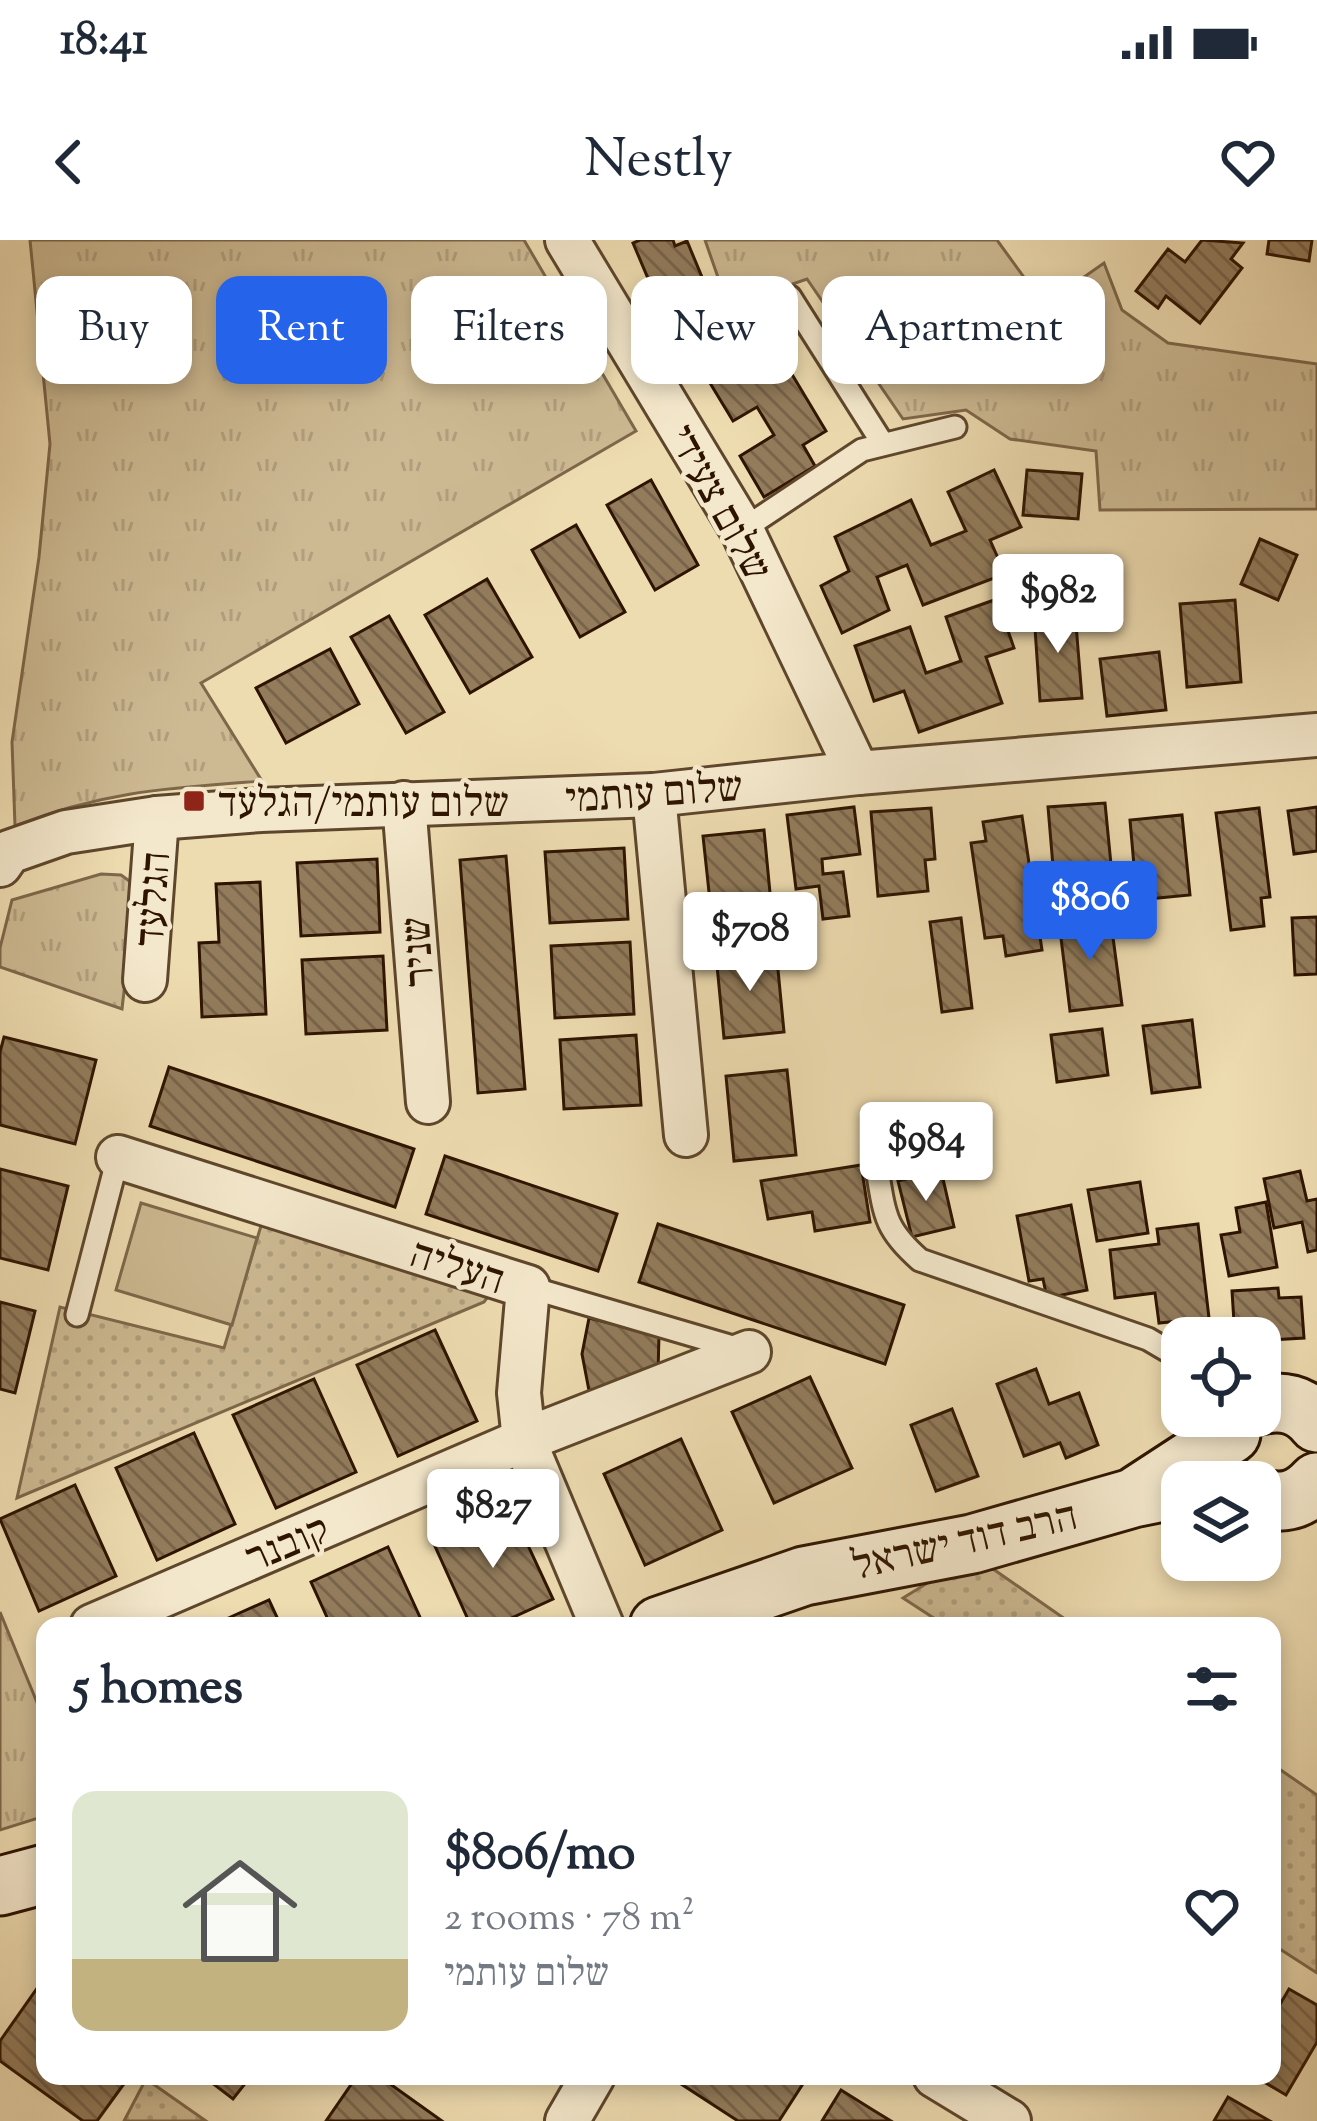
<!DOCTYPE html>
<meta charset="utf-8">
<style>
:root{--surface:#fff;--page:#f2f2f3;--text:#1f2937;--muted:#747a83;--accent:#2563eb}
body{margin:0;font-family:"Sorts Mill Goudy","Frank Ruhl Libre",serif;background:var(--page);color:var(--text);height:100vh;display:flex;flex-direction:column;font-size:45px;white-space:nowrap}
*{box-sizing:border-box;margin:0}
p{font-size:39px;color:var(--muted)}
.icon{flex:none;width:66px;height:66px;fill:none;stroke:currentColor;stroke-width:2;stroke-linecap:round;stroke-linejoin:round}
.map{position:relative;flex:1;overflow:hidden}
.drawer{position:absolute;left:36px;top:1377px;width:1245px;height:468px;display:flex;flex-direction:column;background:var(--surface);border-radius:24px;box-shadow:0 6px 18px #0003}
.drawer>*{flex:none}
.banner{position:absolute;left:36px;top:36px;width:1245px;height:108px;display:flex;gap:24px}
.controls{position:absolute;left:1161px;top:1077px;display:grid;gap:24px}
.controls a{display:grid;place-items:center;width:120px;height:120px;border-radius:24px;background:var(--surface);box-shadow:0 6px 18px #0003;font-size:60px}
.price{position:absolute;translate:-50% -102px;padding:0 27px;border-radius:12px;background:#fff;color:#222;font-size:39px;line-height:78px;filter:drop-shadow(0 3px 6px #0008)}
.price::after{content:'';position:absolute;left:50%;top:72px;width:36px;height:27px;margin-left:-18px;background:inherit;clip-path:polygon(0 0,100% 0,50% 100%)}
.price.on{background:var(--accent);color:#fff}
ul{padding:0;list-style:none}
li{display:flex;align-items:center;gap:36px;height:300px;padding:0 36px}
li span{display:grid;place-items:center;flex:none;width:336px;height:240px;border-radius:24px;color:#555}
li>.icon{margin-inline-start:auto}
span .icon{width:144px;height:144px;fill:#fffc;stroke-width:1}
li b{font-size:51px}
h2{display:flex;justify-content:space-between;align-items:center;height:144px;padding:0 36px;font-size:51px}
.pill{padding:0 42px;border-radius:24px;background:var(--surface);box-shadow:0 6px 18px #0003;font-size:42px;line-height:108px}
.pill.on{background:var(--accent);color:#fff}
.status{display:flex;justify-content:space-between;align-items:center;height:84px;padding:0 60px;background:var(--surface);direction:ltr}
.status svg{height:33px;fill:currentColor}
header{display:flex;justify-content:space-between;align-items:center;height:156px;padding:0 36px;background:var(--surface);font-size:54px;font-weight:600}
.map>svg:first-child{display:block}
.grass{fill:url(#grass-tufts);stroke:#7e674a;stroke-width:3}
.park{fill:url(#park-dots);stroke:#7e674a;stroke-width:3}
.pitch{fill:#cdba93;stroke:#7e674a;stroke-width:3}
.building{fill:url(#building-back-hatch);stroke:#2e1400;stroke-width:3}
.lines{fill:none;stroke-linecap:round;stroke-linejoin:round}
.lane-casing{stroke:#5e462c;stroke-width:27}
.street-casing{stroke:#5e462c;stroke-width:48}
.secondary-casing{stroke:#2e1400;stroke-width:63}
.lane{stroke:#f4e8cc;stroke-width:21}
.street{stroke:#f4e8cc;stroke-width:42}
.secondary{stroke:#f4e8cc;stroke-width:57}
.poi-dot{fill:#8f2418;stroke:#f4e8cc;stroke-width:4.5}
.labels{text-anchor:middle;stroke-width:9;stroke-linejoin:round;paint-order:stroke}
.street-label{font-size:42px;fill:#2e1400;stroke:#f4e8cc}
.poi-label{font-size:42px;fill:#2e1400;stroke:#f4e8cc;text-anchor:start}
</style>
<div class="status"><b>18:41</b><svg viewBox="0 0 49 12"><path d="M0 12V9h3v3zM5 12V6h3v6zM10 12V3h3v9zM15 12V0h3v12zM26 1h20v11H26zM47 4h2v5h-2z"/></svg></div>
<header><svg class="icon" aria-label="back" viewBox="0 0 24 24"><path d="M15 5l-7 7 7 7"/></svg>Nestly<svg class="icon" aria-label="heart" viewBox="0 0 24 24"><path d="M12 20l-8-8c-3-5 5-10 8-4 3-6 11-1 8 4z"/></svg></header>
<div class="map">
<svg width="1317" height="1881" viewBox="0 0 1317 1881">
<defs>
<pattern id="grass-tufts" width="24" height="20" patternUnits="userSpaceOnUse" patternTransform="scale(3)"><rect width="24" height="20" fill="#cdba93"/><path d="M3 7l-1-3M5 7V3M7 7l1-3M15 17l-1-3M17 17v-4M19 17l1-3" fill="none" stroke="#b09f7d"/></pattern>
<pattern id="park-dots" width="8" height="8" patternUnits="userSpaceOnUse" patternTransform="scale(3)"><rect width="8" height="8" fill="#cdba93"/><path d="M2 2h.1M6 6h.1" fill="none" stroke="#b09f7d" stroke-width="1.8" stroke-linecap="round"/></pattern>
<pattern id="building-back-hatch" width="6" height="6" patternUnits="userSpaceOnUse" patternTransform="scale(3)"><rect width="6" height="6" fill="#927c5c"/><path d="M-1 5l2 2M0 0l6 6M5-1l2 2" fill="none" stroke="#78644a"/></pattern>
</defs>
<rect width="100%" height="100%" fill="#eedcb1"/>
<filter id="stains"><feTurbulence type="fractalNoise" baseFrequency=".00167" numOctaves="4"/><feColorMatrix values="0 0 0 0 .2 0 0 0 0 .09 0 0 0 0 .02 0 0 0 .5 -.17"/></filter>
<radialGradient id="worn" r=".72"><stop offset=".6" stop-color="#630" stop-opacity="0"/><stop offset="1" stop-color="#630" stop-opacity=".3"/></radialGradient>
<g class="grass">
<path d="M30,0H524L636,191L201,443L262,541C169,548 103,551 15,586L12,502L39,317L50,204Z"/>
<polygon points="705,0 997,0 1044,65 1104,23 1122,70 1168,103 1317,124 1317,269 1100,270 1096,211 1010,199 966,170 903,179 807,39 728,66"/>
<polygon points="101,634 121,635 132,643 135,656 122,769 0,727 0,708 12,660"/>
<polygon points="0,1372 45,1482 45,1576 0,1590"/>
</g>
<g class="park">
<polygon points="264,976 493,1050 484,1062 17,1258 60,1067 224,1108"/>
<polygon points="973,1315 1075,1386 946,1386 903,1358"/>
<polygon points="1272,1524 1317,1555 1317,1733 1272,1704"/>
<polygon points="146,1839 206,1881 124,1881"/>
</g>
<polygon class="pitch" points="141,963 257,998 232,1085 116,1050"/>
<g class="building">
<polygon points="640,0 673,0 675,6 687,1 709,54 696,59 702,74 669,88 633,3"/>
<polygon points="1202,0 1243,3 1231,19 1242,28 1200,83 1166,56 1158,68 1136,51 1168,9 1185,22"/>
<polygon points="1269,0 1312,0 1309,21 1267,14"/>
<polygon points="747,120 757,137 784,121 826,191 803,205 815,226 764,257 740,216 774,195 757,167 733,181 710,143"/>
<polygon points="994,230 1021,287 990,300 1005,334 923,365 907,325 877,337 889,370 842,393 821,346 849,331 835,297 911,260 931,305 966,291 948,252"/>
<polygon points="1027,230 1082,234 1078,279 1023,275"/>
<polygon points="651,240 698,325 655,350 607,265"/>
<polygon points="576,285 625,372 580,397 532,310"/>
<polygon points="1260,299 1297,315 1278,360 1241,344"/>
<polygon points="487,339 532,417 470,453 425,375"/>
<polygon points="997,359 1014,408 986,417 1002,463 919,492 904,451 874,461 855,406 910,387 926,433 961,421 946,377"/>
<polygon points="1235,360 1241,442 1187,447 1180,364"/>
<polygon points="1075,372 1082,458 1040,461 1034,374"/>
<polygon points="389,376 444,472 406,493 351,397"/>
<polygon points="330,409 359,464 286,503 256,448"/>
<polygon points="1159,412 1166,470 1107,476 1100,419"/>
<polygon points="1105,563 1113,645 1055,650 1048,567"/>
<polygon points="854,567 860,614 822,619 823,634 843,632 849,676 823,679 819,646 796,649 787,575"/>
<polygon points="1317,567 1317,611 1294,614 1288,571"/>
<polygon points="931,568 935,619 925,620 928,651 878,656 871,572"/>
<polygon points="1259,568 1270,657 1261,658 1264,686 1231,690 1216,573"/>
<polygon points="1182,575 1190,655 1137,660 1130,580"/>
<polygon points="1022,576 1042,710 1006,716 1003,696 985,698 971,603 986,601 983,582"/>
<polygon points="764,590 772,674 712,680 703,596"/>
<polygon points="624,608 628,679 550,683 545,612"/>
<polygon points="506,616 525,849 478,853 460,620"/>
<polygon points="377,619 380,692 301,696 297,623"/>
<polygon points="260,642 266,774 202,777 199,703 219,702 216,644"/>
<polygon points="1110,675 1122,765 1070,771 1059,682"/>
<polygon points="1317,677 1317,734 1295,735 1292,678"/>
<polygon points="961,678 972,768 942,772 930,682"/>
<polygon points="630,702 634,774 555,778 551,706"/>
<polygon points="776,709 784,792 724,798 716,715"/>
<polygon points="383,716 387,790 306,794 302,720"/>
<polygon points="1192,780 1200,847 1152,853 1143,786"/>
<polygon points="1102,789 1108,835 1057,842 1051,795"/>
<polygon points="636,795 641,865 564,869 560,800"/>
<polygon points="4,797 96,820 75,904 0,885 0,812"/>
<polygon points="169,827 414,909 395,967 150,886"/>
<polygon points="787,830 796,915 734,921 726,836"/>
<polygon points="445,916 617,974 598,1031 426,974"/>
<polygon points="861,925 870,982 815,991 812,972 768,979 761,941"/>
<polygon points="0,929 68,946 48,1030 0,1018"/>
<polygon points="941,930 954,987 912,997 898,941"/>
<polygon points="1300,931 1307,961 1317,959 1317,1010 1308,1012 1302,982 1274,988 1264,939"/>
<polygon points="1140,942 1148,993 1097,1001 1088,950"/>
<polygon points="1266,962 1277,1027 1229,1036 1221,995 1240,992 1236,968"/>
<polygon points="1071,965 1087,1050 1047,1058 1043,1039 1029,1041 1017,976"/>
<polygon points="658,984 904,1065 885,1124 639,1042"/>
<polygon points="1198,984 1209,1078 1159,1083 1155,1053 1115,1058 1110,1010 1159,1004 1157,989"/>
<polygon points="1278,1048 1279,1058 1301,1057 1304,1098 1269,1100 1270,1117 1260,1117 1260,1098 1235,1098 1232,1051"/>
<polygon points="0,1062 35,1071 15,1153 0,1149"/>
<polygon points="589,1078 659,1095 658,1133 591,1161 582,1114"/>
<polygon points="435,1090 477,1181 398,1216 357,1125"/>
<polygon points="1036,1129 1049,1164 1079,1153 1098,1205 1066,1218 1060,1203 1024,1216 997,1144"/>
<polygon points="810,1137 852,1228 774,1263 732,1172"/>
<polygon points="314,1139 356,1232 276,1268 233,1175"/>
<polygon points="952,1169 978,1236 936,1251 911,1185"/>
<polygon points="194,1193 235,1284 157,1320 116,1228"/>
<polygon points="681,1199 722,1290 645,1325 604,1234"/>
<polygon points="75,1245 116,1336 39,1371 0,1279"/>
<polygon points="511,1269 553,1359 494,1386 471,1386 434,1304"/>
<polygon points="388,1307 424,1386 331,1386 311,1342"/>
<polygon points="269,1360 281,1386 211,1386 235,1375"/>
<polygon points="45,1737 45,1836 119,1836 126,1841 97,1881 83,1881 0,1821 0,1801"/>
<polygon points="1289,1749 1317,1765 1317,1802 1286,1855 1254,1836 1272,1836 1272,1778"/>
<polygon points="203,1836 251,1836 233,1859"/>
<polygon points="357,1836 379,1836 442,1881 326,1881"/>
<polygon points="678,1836 808,1836 779,1881 738,1881 675,1840"/>
<polygon points="841,1850 873,1870 891,1881 822,1881"/>
<polygon points="1228,1857 1270,1881 1214,1881"/>
</g>
<g class="lines">
<g class="lane-casing">
<g id="lane">
<polyline points="790,57 883,204"/>
<polyline points="742,290 862,210 955,187"/>
<path d="M878,935C885,978 887,991 920,1020L1148,1099L1182,1119"/>
<polyline points="528,1047 743,1110"/>
<polyline points="77,1075 118,917"/>
</g>
</g>
<g class="street-casing">
<g id="street">
<polyline points="567,0 742,290 858,533"/>
<polyline points="654,555 686,895"/>
<polyline points="404,563 428,862"/>
<polyline points="0,625 9,612 66,592 157,578 261,570 654,555 858,533 1317,495"/>
<polyline points="145,740 157,578"/>
<polyline points="118,917 528,1047 519,1153 524,1200 602,1386"/>
<polyline points="92,1386 524,1200 749,1112"/>
<polyline points="935,1836 1009,1881"/>
<polyline points="567,1881 593,1836"/>
</g>
</g>
<g class="secondary-casing">
<g id="secondary">
<path d="M1260,1165C1283,1160 1302,1164 1317,1183"/>
<polyline points="1139,1254 1231,1194"/>
<path d="M1260,1258C1283,1265 1301,1260 1317,1242"/>
<polyline points="659,1386 804,1336 972,1304 1133,1258 1182,1248"/>
<polyline points="0,1646 45,1634"/>
</g>
</g>
<use href="#lane" class="lane"/>
<use href="#street" class="street"/>
<use href="#secondary" class="secondary"/>
</g>
<rect class="poi-dot" x="182" y="549" width="24" height="24" rx="6"/>
<g class="labels">
<g class="street-label">
<text transform="translate(721 262) rotate(61)" y="15">שלום צעידי</text>
<text transform="translate(654 551) rotate(-4)" y="15">שלום עותמי</text>
<text transform="translate(151 659) rotate(-86)" y="15">הגלעד</text>
<text transform="translate(416 712) rotate(-94)" y="15">שניר</text>
<text transform="translate(458 1025) rotate(18)" y="15">העליה</text>
<text transform="translate(964 1299) rotate(-13)" y="15">הרב דוד ישראל</text>
<text transform="translate(287 1302) rotate(-23)" y="15">קובנר</text>
</g>
<g class="poi-label">
<text x="218" y="576">שלום עותמי/הגלעד</text>
</g>
</g>
<rect width="100%" height="100%" filter="url(#stains)"/>
<rect width="100%" height="100%" fill="url(#worn)"/>
</svg>
<div class="controls">
<a><svg class="icon" aria-label="locate" viewBox="0 0 24 24"><circle cx="12" cy="12" r="6"/><path d="M12 2v4M12 18v4M2 12h4M18 12h4"/></svg></a>
<a><svg class="icon" aria-label="layers" viewBox="0 0 24 24"><path d="M12 4l9 5-9 5-9-5zM3 14l9 5 9-5"/></svg></a>
</div>
<b class="price" style="left:1058px;top:416px">$982</b>
<b class="price on" style="left:1090px;top:723px">$806</b>
<b class="price" style="left:750px;top:754px">$708</b>
<b class="price" style="left:926px;top:964px">$984</b>
<b class="price" style="left:493px;top:1331px">$827</b>
<div class="banner">
<a class="pill">Buy</a>
<a class="pill on">Rent</a>
<a class="pill">Filters</a>
<a class="pill">New</a>
<a class="pill">Apartment</a>
</div>
<section class="drawer">
<h2>5 homes<svg class="icon" aria-label="filters" viewBox="0 0 24 24"><path d="M4 7h16M4 17h16"/><circle cx="9" cy="7" r="2"/><circle cx="15" cy="17" r="2"/></svg></h2>
<ul>
<li><span style="background:linear-gradient(#dfe7d0 70%,#c2b280 0)"><svg class="icon" aria-label="home" viewBox="0 0 24 24"><path d="M3 11l9-7 9 7M6 9v11h12V9"/></svg></span><div><b>$806/mo</b><p>2 rooms · 78 m²</p><p>שלום עותמי</p></div><svg class="icon" aria-label="heart" viewBox="0 0 24 24"><path d="M12 20l-8-8c-3-5 5-10 8-4 3-6 11-1 8 4z"/></svg></li>
</ul>
</section>
</div>
